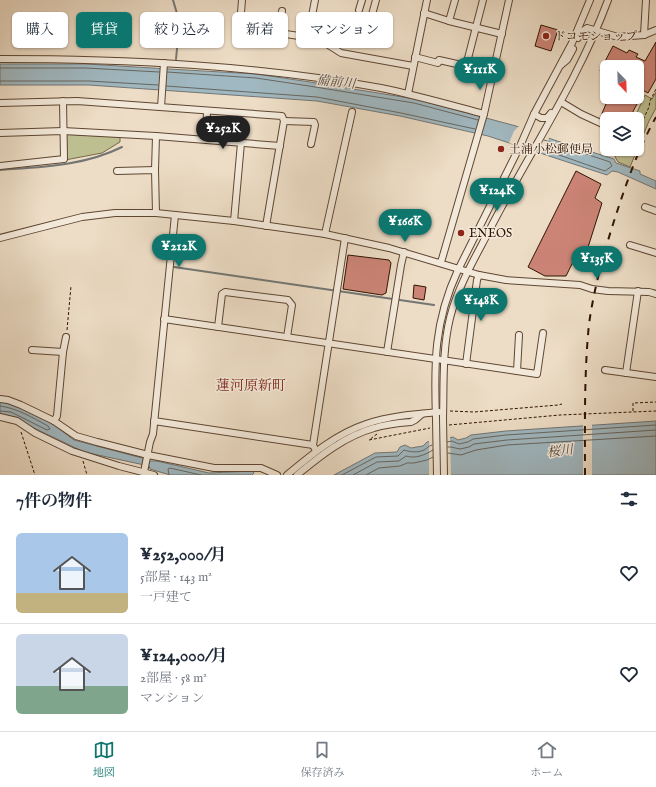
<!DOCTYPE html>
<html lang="ja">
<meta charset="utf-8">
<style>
:root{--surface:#fff;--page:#f2f2f3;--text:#1f2937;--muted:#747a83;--line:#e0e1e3;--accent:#0f766e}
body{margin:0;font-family:"IM FELL English","Noto Serif JP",serif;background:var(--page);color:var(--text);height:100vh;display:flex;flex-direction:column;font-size:15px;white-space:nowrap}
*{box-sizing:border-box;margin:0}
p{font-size:13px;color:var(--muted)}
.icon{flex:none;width:22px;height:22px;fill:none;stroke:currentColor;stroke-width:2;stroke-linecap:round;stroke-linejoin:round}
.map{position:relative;height:475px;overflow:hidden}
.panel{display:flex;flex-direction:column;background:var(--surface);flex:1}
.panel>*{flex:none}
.hud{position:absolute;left:12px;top:12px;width:400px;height:36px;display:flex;gap:8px}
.needle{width:26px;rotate:157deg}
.tools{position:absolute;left:600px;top:60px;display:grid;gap:8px}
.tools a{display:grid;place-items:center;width:44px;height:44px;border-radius:6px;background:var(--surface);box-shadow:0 1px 3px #0004;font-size:20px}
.price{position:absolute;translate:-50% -34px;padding:0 9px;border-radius:14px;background:var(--accent);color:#fff;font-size:13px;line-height:26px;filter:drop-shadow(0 1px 2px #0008)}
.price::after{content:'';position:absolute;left:50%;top:24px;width:12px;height:9px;margin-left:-6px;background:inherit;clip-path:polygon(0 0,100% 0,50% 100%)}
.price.selected{background:#222;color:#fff}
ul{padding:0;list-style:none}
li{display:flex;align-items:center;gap:12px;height:100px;padding:0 16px}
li+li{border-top:1px solid var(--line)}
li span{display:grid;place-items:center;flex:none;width:112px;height:80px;border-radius:6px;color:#555}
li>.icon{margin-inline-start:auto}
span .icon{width:48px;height:48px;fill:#fffc;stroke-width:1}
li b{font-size:17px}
h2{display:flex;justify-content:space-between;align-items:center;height:48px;padding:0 16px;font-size:17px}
.pill{padding:0 14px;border-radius:6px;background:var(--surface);box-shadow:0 1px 3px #0004;font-size:14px;line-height:36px}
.pill.selected{background:var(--accent);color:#fff}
.dock{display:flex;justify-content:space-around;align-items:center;height:56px;border-top:1px solid var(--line);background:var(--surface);font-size:11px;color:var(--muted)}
.dock a{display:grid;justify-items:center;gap:2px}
.dock .selected{color:var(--accent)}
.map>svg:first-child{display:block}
.green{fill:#bebf91;stroke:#766948}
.water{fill:#a0b8c1;stroke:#737674}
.pier{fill:#edddc6}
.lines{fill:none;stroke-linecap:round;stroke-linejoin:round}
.shore{stroke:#686660;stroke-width:1}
.stream{stroke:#737674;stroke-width:2}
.building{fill:#cc8476;stroke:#2f1300}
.minor-casing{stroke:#5e4632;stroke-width:8}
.path{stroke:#2f1300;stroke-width:1;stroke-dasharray:3 2;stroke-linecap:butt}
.minor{stroke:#f3e9da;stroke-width:6}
.rail{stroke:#2f1300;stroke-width:2;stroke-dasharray:7 7;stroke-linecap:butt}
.minor-bridge-casing{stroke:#5e4632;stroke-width:8;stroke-linecap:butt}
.minor-bridge{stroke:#f3e9da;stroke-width:6}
.poi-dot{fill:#8f2418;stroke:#f3e9da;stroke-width:1.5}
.labels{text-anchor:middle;stroke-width:3;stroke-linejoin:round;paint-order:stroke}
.poi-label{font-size:12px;fill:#2f1300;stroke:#f3e9da;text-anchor:start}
.water-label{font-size:13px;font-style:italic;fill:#574d44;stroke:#f3e9da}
.quarter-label{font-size:14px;fill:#7a1f14;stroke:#f3e9da}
</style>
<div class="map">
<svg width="656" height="475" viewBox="0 0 656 475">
<rect width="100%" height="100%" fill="#edddc6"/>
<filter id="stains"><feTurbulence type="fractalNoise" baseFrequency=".005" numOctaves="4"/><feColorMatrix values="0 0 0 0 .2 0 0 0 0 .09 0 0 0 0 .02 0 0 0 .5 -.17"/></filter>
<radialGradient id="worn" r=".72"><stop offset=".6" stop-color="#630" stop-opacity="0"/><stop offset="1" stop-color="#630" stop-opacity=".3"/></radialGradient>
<g class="green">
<polygon points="656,92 656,108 649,121 630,167 618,162 615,157 619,149 637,149 637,119 634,119 645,95 652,99"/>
<polygon points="68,134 120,137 120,142 102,153 65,160 65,136"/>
</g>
<g class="water">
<polygon points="0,64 86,64 169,69 256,74 310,82 415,99 516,126 554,140 614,159 616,163 640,171 640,174 656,181 656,189 618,172 612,171 607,175 488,136 400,116 317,101 89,85 0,85"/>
<polygon points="0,402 9,403 50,422 74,440 142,458 146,461 157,461 209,473 253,471 254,473 252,475 170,475 150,469 149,466 84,452 9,416 0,415"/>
<polygon points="656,421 656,475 334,475 375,453 397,452 400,447 405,445 411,448 423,446 427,442 453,437 458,440 466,438 471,435 506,431"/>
</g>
<g class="pier">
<polygon points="519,126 549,137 548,143 541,154 509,143 514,131"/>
<polygon points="592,423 592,475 583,475 583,424"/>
<polygon points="450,436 451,475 429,475 429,439"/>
</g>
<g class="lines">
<g class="shore">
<polyline points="0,68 86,68 159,72"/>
<polyline points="167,72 256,78 309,86 414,103 478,120"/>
<polyline points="0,81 89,81 158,85"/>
<polyline points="166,86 317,97 401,113 475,129"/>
<polyline points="539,148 605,171 612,166 610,162 544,140"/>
<path d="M0,406C17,408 33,418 48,426L50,429L47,430L11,412L0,411"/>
<polyline points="447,442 452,441 459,444 468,442 473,439 506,435 656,425"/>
<polyline points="448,447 451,447 460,449 469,447 474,444 507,440 656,430"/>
<polyline points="448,453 461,455 476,450 507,445 656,436"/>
<polyline points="169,475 168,469 170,468 201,475"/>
<path d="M342,475L376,457L398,456L404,450C411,452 417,453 424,450C428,448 428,446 432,445"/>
<path d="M353,475L377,462L399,461L406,456C415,459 425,455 433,450"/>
<polyline points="366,475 379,468 400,466 407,463 414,463 427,460 433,457"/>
</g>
<g class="stream">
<polyline points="173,0 178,17 178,38 176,59"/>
<path d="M0,170C41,167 84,166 122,147"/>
<polyline points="174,267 434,305"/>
</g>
</g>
<g class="building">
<polygon points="541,25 558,30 551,51 535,46"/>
<polygon points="656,42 656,79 648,93 637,87 637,67 607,67 607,74 600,71 613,46 627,53 629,50 638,54 636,57 645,61"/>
<polygon points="609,97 635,97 633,102 637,104 629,119 607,119 607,121 600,118"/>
<polygon points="576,171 601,184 595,198 602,203 584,260 576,256 566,276 545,276 528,267"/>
<polygon points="348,255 389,260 391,263 386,293 382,295 343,289"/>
<polygon points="414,285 426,287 424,300 413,298"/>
</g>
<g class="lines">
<g class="minor-casing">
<g id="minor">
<polyline points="359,10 362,0"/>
<polyline points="282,11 278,30 279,33 319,39 341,53 413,66"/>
<polyline points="424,13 449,21 502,34"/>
<polyline points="449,21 455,0"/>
<polyline points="240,25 242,0"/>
<polyline points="644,35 646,0"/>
<polyline points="308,37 315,0"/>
<polyline points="578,38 581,32 587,28 618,37 644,35 656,30"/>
<polyline points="365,40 376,0"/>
<polyline points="415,57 438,63 439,60 493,72"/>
<path d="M0,59C127,59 255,65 381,88C415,95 450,105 484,114"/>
<polyline points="561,65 567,60 573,49"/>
<polyline points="466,66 483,0"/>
<polyline points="408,94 427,0"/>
<polyline points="561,102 581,114 607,126"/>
<polyline points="0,103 77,101 282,116 284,121 266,226"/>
<polyline points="161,107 164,63"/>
<polyline points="534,114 541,118 547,118 551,113"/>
<polyline points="284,121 314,122 315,125 311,144"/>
<polyline points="0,133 63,131 156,136 280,146"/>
<polyline points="206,140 207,111"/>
<polyline points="0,166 64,159 63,101"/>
<polyline points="155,170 156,136"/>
<polyline points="117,171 155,170 156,213"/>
<polyline points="645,207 656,211"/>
<polyline points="234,221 241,143"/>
<polyline points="325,234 352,112"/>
<polyline points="0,238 82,217 115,213 156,213 234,221 325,234 389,248 479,275 506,280 580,285 592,289 608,291 649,292 656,294"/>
<polyline points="630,245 656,253"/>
<polyline points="440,263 442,259 484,114 509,0"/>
<polyline points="164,319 537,374 543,333"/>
<polyline points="218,327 222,294 225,292 288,300 292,305 287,337"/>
<polyline points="32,350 63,352"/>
<polyline points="387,352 401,265 404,252"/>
<polyline points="466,364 477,280 479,275"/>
<polyline points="605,370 656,377"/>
<polyline points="517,371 519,335"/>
<polyline points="626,373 638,291"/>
<polyline points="0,399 8,400 21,405 54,421 76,436 97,442 148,455 214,468 261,468 277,475"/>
<polyline points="0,417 17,421 35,433 72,451 119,466 154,475"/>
<path d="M443,418C444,384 442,351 450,318C458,286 475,258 490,229C529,153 578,81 608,0"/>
<path d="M436,419C434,363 434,322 458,270L520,146L534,114L572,43L590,0"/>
<polyline points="54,421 57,416 63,352 66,337"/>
<polyline points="154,421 313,445"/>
<polyline points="316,451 313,445 345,238"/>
<polyline points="144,472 150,442 153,434 175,215"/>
<path d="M287,475C311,455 336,434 366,424C389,416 415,414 439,412"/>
<path d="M297,475C320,456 345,436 374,428C386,424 398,423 411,422L415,420L422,414"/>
</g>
</g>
<g class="path">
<polyline points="637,133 649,107 650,101 656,89"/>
<polyline points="67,330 71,286"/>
<polyline points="450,411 474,412 558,405 562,404"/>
<polyline points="633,411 633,403 656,402"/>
<polyline points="449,425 560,415 656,411"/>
<polyline points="21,432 35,475"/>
<polyline points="377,434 369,440 430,428"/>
<polyline points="83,461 87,475"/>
</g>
<use href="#minor" class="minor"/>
<path class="rail" d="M585,475C585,425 584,374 589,324C594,288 604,252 615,218C626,184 638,149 656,117"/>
<g class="minor-bridge-casing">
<g id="minor-bridge">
<polyline points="443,418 444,475"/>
<polyline points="436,419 437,475"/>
</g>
</g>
<use href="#minor-bridge" class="minor-bridge"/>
</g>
<g class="poi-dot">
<circle cx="546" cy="36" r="4"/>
<circle cx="501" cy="149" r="4"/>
<circle cx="461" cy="233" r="4"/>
</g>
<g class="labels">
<g class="poi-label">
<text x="554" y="40">ドコモショップ</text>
<text x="509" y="153">土浦小松郵便局</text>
<text x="469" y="237">ENEOS</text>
</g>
<g class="water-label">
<text transform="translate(336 81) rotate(6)" y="5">備前川</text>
<text transform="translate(560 450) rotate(-7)" y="5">桜川</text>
</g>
<g class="quarter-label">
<text x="251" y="390">蓮河原新町</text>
</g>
</g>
<rect width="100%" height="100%" filter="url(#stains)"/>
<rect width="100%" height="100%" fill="url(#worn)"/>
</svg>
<div class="tools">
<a><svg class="needle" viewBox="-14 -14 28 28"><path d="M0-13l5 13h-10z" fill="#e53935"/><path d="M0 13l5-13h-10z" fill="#747a83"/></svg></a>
<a><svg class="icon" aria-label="layers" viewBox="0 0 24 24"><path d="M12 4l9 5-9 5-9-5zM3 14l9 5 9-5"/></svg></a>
</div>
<b class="price" style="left:480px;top:91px">¥111K</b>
<b class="price selected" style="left:223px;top:150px">¥252K</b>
<b class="price" style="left:497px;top:212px">¥124K</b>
<b class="price" style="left:405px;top:243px">¥166K</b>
<b class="price" style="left:179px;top:268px">¥212K</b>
<b class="price" style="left:597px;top:280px">¥135K</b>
<b class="price" style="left:481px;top:322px">¥148K</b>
<div class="hud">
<a class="pill">購入</a>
<a class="pill selected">賃貸</a>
<a class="pill">絞り込み</a>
<a class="pill">新着</a>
<a class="pill">マンション</a>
</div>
</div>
<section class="panel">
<h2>7件の物件<svg class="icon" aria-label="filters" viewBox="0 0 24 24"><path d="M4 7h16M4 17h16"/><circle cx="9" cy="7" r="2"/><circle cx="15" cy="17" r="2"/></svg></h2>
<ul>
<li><span style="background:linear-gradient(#a9c7e8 75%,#c2b280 0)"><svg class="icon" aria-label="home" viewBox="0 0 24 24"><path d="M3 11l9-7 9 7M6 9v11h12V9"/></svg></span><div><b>¥252,000/月</b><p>5部屋 · 143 m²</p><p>一戸建て</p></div><svg class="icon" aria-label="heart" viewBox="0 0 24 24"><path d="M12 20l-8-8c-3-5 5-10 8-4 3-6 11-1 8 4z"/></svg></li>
<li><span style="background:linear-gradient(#c9d6e8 65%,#7fa58c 0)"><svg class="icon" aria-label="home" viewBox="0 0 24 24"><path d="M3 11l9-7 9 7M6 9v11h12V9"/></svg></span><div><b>¥124,000/月</b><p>2部屋 · 58 m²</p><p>マンション</p></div><svg class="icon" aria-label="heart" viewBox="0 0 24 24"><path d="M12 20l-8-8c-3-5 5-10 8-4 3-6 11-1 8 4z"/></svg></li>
</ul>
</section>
<nav class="dock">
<a class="selected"><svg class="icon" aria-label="map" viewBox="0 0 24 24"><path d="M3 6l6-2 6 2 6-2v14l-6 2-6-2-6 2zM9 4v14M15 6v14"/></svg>地図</a>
<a><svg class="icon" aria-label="saved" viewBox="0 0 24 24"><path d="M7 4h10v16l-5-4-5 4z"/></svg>保存済み</a>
<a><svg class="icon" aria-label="home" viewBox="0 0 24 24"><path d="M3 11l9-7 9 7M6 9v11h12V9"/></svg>ホーム</a>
</nav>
